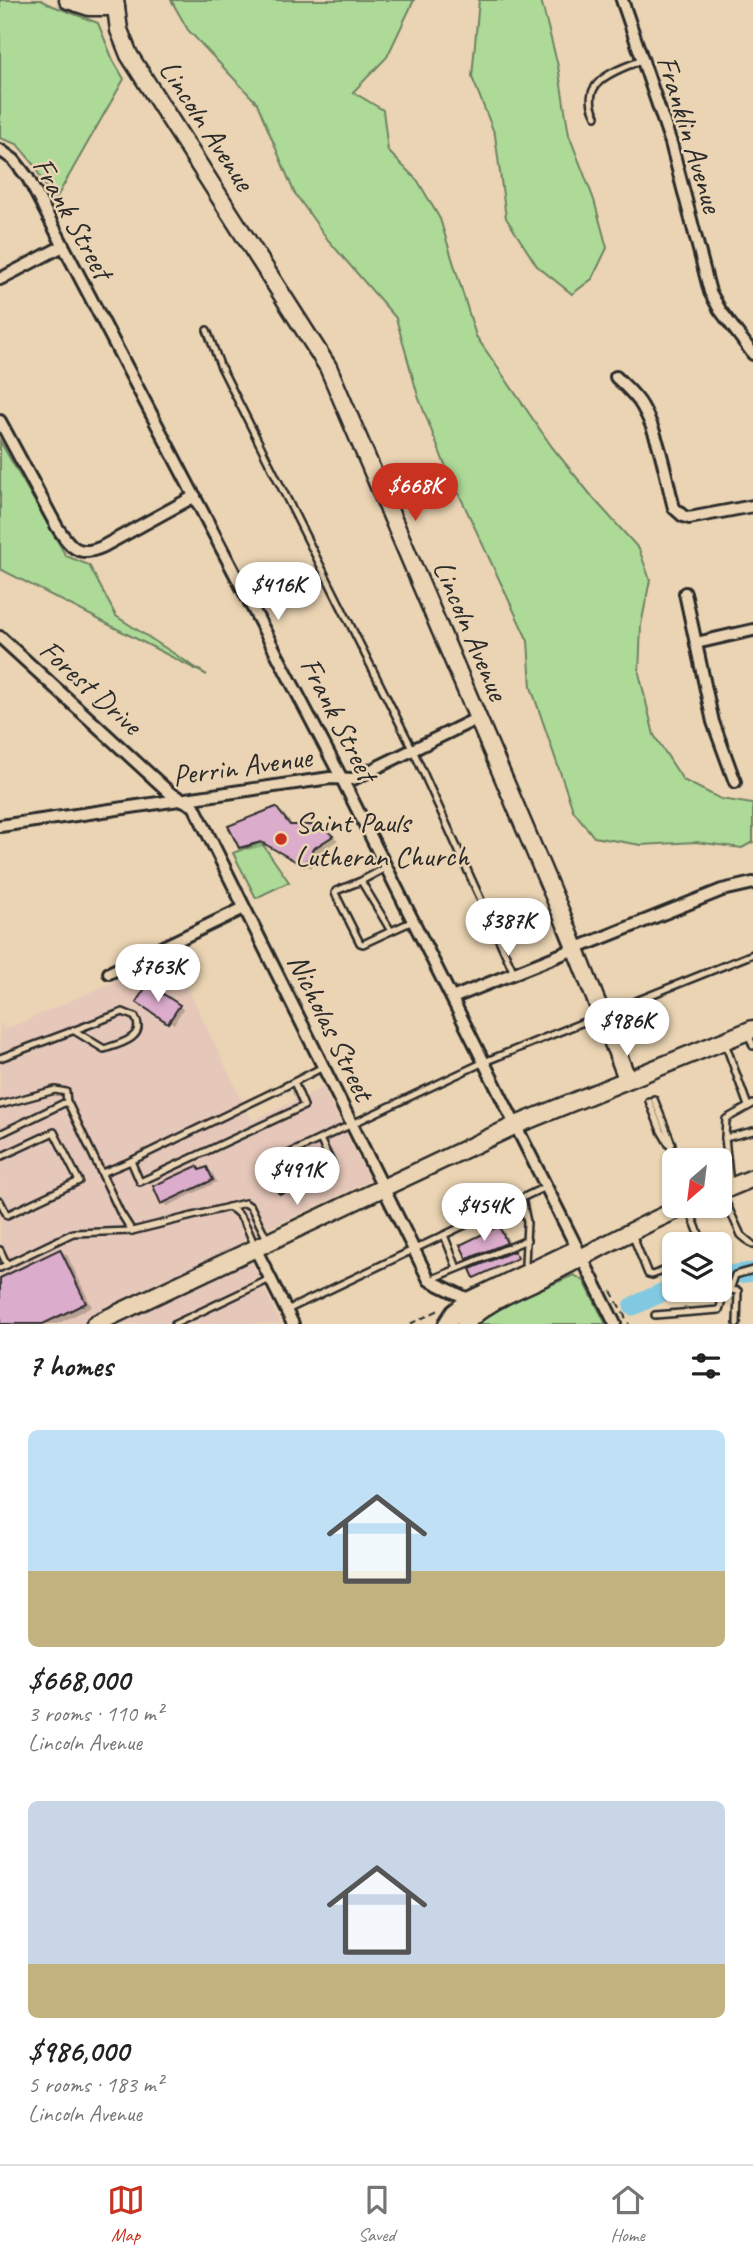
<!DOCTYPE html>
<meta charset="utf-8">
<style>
:root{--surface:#fff;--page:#f6f6f6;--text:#222;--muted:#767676;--line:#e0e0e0;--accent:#c8321e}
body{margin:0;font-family:Caveat,sans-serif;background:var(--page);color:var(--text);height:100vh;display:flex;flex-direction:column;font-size:26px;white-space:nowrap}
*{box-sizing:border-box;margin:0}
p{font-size:23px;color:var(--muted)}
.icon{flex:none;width:38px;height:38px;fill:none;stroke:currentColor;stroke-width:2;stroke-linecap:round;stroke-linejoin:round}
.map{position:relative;height:1324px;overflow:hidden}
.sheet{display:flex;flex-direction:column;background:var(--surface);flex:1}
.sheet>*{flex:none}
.needle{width:46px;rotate:208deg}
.controls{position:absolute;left:662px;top:1148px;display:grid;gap:14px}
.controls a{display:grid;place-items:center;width:70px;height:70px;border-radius:10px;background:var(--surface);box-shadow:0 2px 5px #0004;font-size:35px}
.price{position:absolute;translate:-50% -60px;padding:0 16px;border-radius:24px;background:#fff;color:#222;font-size:23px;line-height:46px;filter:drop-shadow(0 2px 4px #0008)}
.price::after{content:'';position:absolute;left:50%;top:42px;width:21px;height:16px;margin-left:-10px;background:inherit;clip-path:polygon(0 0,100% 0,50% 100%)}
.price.current{background:var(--accent);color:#fff}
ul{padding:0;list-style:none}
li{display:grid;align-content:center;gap:14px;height:371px;padding:0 28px}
li span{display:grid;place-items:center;height:217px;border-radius:10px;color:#555}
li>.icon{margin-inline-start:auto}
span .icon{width:126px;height:126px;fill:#fffc;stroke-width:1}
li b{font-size:30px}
h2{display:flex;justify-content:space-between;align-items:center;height:84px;padding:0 28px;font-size:30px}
.tabs{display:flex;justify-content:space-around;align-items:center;height:98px;border-top:2px solid var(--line);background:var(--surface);font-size:19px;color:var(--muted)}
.tabs a{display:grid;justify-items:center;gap:4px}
.tabs .current{color:var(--accent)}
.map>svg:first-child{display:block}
.built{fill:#e6c8ba}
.green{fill:#aeda98;stroke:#6c8262;stroke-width:2}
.shadow{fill:#0003}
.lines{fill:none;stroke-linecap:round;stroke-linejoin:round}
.river{stroke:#81c9e1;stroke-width:19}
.building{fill:#dcaccc;stroke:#2b2b2b;stroke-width:2}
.lane-casing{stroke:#2b2b2b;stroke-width:10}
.street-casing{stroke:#2b2b2b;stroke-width:16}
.secondary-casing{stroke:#2b2b2b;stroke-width:21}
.path{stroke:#2b2b2b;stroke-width:2;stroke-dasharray:7 5;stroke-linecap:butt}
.lane{stroke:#ead4b3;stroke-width:5}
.street{stroke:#ead4b3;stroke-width:10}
.secondary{stroke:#ead4b3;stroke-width:16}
.poi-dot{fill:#c8321e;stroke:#ead4b3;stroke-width:2.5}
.labels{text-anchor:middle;stroke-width:5;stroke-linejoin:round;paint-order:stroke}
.street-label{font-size:30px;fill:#2b2b2b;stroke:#ead4b3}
.poi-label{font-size:30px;fill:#2b2b2b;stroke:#ead4b3;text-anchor:start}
</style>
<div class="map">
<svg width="753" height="1324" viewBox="0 0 753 1324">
<rect width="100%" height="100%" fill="#ead4b3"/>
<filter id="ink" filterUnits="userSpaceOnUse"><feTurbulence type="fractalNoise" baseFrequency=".0143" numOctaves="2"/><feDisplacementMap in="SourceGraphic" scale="14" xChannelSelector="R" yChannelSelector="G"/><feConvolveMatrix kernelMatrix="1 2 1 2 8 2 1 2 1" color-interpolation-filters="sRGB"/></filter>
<g filter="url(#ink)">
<polygon class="built" points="172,956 252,1121 323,1087 370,1181 242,1241 281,1324 0,1324 0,1021 4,1030"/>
<g class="green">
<polygon points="0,0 41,0 48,4 98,23 113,60 124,79 54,202 33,163 17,144 0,138"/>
<polygon points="171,0 414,0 387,57 353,92 383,110 388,151 418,181 440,219 476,336 552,447 594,499 639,549 650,580 641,625 639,673 654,735 683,780 721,799 753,804 753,842 742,848 696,842 641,845 594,837 573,810 531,687 528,641 443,460 418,396 396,318 328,240 294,192 257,103 188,30"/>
<polygon points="479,0 541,0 558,66 569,135 594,200 607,248 592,279 572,294 537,266 506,218 495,135 472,77"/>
<polygon points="0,441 66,556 89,565 116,616 207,675 0,569"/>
<polygon points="261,842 289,882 256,898 233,853"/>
<polygon points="574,1275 584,1281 606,1324 470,1324 480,1315"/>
</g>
<g class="shadow">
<polygon points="276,809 283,813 294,827 322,827 338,840 320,853 311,868 269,845 248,850 240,846"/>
<polygon points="149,987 183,1009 174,1024 139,1001"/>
<polygon points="197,1168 203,1171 207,1169 212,1172 217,1182 168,1206 163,1203"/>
<polygon points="516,1208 522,1218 504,1226 502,1224 498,1217"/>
<polygon points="499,1228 504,1231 511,1245 473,1261 468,1258"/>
<polygon points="60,1251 67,1255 92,1307 57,1324 0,1324 0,1280"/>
</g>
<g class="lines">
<g class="river">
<polyline points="719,1276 753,1272"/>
<polyline points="633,1306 674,1287"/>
</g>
</g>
<g class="building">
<polygon points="276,807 290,825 322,825 333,836 313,849 304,866 261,842 239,848 228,826"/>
<polygon points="148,984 180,1005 168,1023 136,1002"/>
<polygon points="197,1166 200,1170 207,1167 213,1180 161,1204 153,1186"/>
<polygon points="499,1226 507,1243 467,1259 460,1245"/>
<polygon points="60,1249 86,1303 43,1324 0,1324 0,1278"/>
<polygon points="514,1251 518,1258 474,1278 470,1269"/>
</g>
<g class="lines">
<g class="lane-casing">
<g id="lane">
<path d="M596,116C577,81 618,70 642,60"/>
<polyline points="207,330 220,365 413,750 514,973"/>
<polyline points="361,881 391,931 363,944 360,943 335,893 336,891 361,881 387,867"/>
<polyline points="391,931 413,921"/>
<polyline points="748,1033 753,1046"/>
<polyline points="725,1043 748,1106"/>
<path d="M0,1058L123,1012L135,1017C147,1038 119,1044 104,1049L73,1030"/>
<polyline points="654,1099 672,1144"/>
<polyline points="649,1101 661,1131 678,1160"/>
<polyline points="0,1105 55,1090 66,1092 67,1103"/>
<polyline points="0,1134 64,1103 68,1103 120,1212 132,1231"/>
<polyline points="725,1138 726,1119 753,1104"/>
<polyline points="320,1139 332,1164 281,1190 267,1164 484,1062 753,954"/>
<polyline points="0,1157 54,1132 79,1181 7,1215 0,1201"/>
<polyline points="131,1161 294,1082"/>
<polyline points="102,1173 131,1161 140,1182 304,1106 294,1082 323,1067"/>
<polyline points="730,1184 725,1138 753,1131"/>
<polyline points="722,1194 741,1235 753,1245"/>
<polyline points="522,1198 527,1222 525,1264 528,1268"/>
<polyline points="688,1206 703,1244"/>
<path d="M228,1207C244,1213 248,1232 255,1246"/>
<polyline points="632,1234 648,1274 652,1275 674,1267"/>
<polyline points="444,1235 457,1268"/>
<polyline points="0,1250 7,1265"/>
<polyline points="0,1268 73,1233 132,1231 245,1203 251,1207 267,1239"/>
<polyline points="430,1280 527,1240"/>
<polyline points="719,1289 738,1291 737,1324"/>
<polyline points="730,1290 735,1275 753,1270"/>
<polyline points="287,1310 547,1186"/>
<polyline points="655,1315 719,1310 721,1304 719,1288"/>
<polyline points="175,1324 270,1279"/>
</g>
</g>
<g class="street-casing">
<g id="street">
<polyline points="622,0 671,143 710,292 720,310 753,354"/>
<polyline points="0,150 14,160 28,178 342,779 615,1324"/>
<polyline points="0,279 63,246"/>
<path d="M616,377C625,386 636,395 642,406C660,437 665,474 674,508L683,516L689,518L753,506"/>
<path d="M0,421L57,527C70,546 77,558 102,547L195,496"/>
<polyline points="685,593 713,722 735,782"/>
<polyline points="0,637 170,793 194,806 429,1280 470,1300"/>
<polyline points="696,643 753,630"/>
<polyline points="0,826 330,778 353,779 478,718"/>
<polyline points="109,973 244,908"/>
<polyline points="452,998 722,890 753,883"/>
<polyline points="255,1248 293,1324"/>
</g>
</g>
<g class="secondary-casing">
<g id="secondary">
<polyline points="68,0 89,7 116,7"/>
<polyline points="115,0 119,30 129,55 328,367 562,915 627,1078"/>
<polyline points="719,1192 753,1178"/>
<polyline points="95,1324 516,1125 753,1029"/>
<polyline points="447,1324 454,1313 470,1300 573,1251"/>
<path d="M465,1324C488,1299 522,1289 552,1273C597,1250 640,1225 686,1206"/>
</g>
</g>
<g class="path">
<polyline points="611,1291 629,1324"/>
<polyline points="410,1324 439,1310"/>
</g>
<use href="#lane" class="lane"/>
<use href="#street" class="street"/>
<use href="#secondary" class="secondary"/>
</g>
</g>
<circle class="poi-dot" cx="281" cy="839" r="7"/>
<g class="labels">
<g class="street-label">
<text transform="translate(207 125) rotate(57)" y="10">Lincoln Avenue</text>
<text transform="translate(690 134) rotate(73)" y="10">Franklin Avenue</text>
<text transform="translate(73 218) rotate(61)" y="10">Frank Street</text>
<text transform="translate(471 630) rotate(67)" y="10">Lincoln Avenue</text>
<text transform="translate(91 687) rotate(42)" y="10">Forest Drive</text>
<text transform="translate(339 719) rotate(63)" y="10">Frank Street</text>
<text transform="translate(242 766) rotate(-8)" y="10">Perrin Avenue</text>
<text transform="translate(331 1027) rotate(64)" y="10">Nicholas Street</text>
</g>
<g class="poi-label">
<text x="295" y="832">Saint Pauls<tspan x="295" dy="34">Lutheran Church</tspan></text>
</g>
</g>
</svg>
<div class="controls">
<a><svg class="needle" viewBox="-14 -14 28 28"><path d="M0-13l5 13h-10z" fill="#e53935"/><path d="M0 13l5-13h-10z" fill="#767676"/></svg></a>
<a><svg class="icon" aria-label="layers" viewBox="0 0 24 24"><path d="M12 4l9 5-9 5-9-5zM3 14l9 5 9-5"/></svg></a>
</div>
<b class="price current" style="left:415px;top:523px">$668K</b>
<b class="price" style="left:278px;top:622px">$416K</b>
<b class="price" style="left:508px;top:958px">$387K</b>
<b class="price" style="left:158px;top:1004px">$763K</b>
<b class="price" style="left:627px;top:1058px">$986K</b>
<b class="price" style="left:297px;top:1207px">$491K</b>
<b class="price" style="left:484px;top:1243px">$454K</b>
</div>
<section class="sheet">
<h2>7 homes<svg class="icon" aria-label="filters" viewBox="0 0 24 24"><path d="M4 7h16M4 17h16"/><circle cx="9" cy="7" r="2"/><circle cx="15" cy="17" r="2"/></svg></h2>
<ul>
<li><span style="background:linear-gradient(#bfe0f5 65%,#c2b280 0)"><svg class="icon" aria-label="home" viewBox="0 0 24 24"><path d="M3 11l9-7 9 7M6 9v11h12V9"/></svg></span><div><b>$668,000</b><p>3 rooms · 110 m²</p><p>Lincoln Avenue</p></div></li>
<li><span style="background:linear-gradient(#c9d6e8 75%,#c2b280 0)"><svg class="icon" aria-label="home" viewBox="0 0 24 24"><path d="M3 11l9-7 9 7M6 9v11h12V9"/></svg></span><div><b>$986,000</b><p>5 rooms · 183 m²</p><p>Lincoln Avenue</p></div></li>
</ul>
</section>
<nav class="tabs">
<a class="current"><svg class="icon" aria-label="map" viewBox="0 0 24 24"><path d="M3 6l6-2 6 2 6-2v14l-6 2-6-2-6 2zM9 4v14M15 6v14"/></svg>Map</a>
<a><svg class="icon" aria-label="saved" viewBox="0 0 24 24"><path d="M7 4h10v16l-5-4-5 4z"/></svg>Saved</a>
<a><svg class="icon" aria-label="home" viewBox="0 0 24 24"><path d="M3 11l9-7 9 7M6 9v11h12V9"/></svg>Home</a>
</nav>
